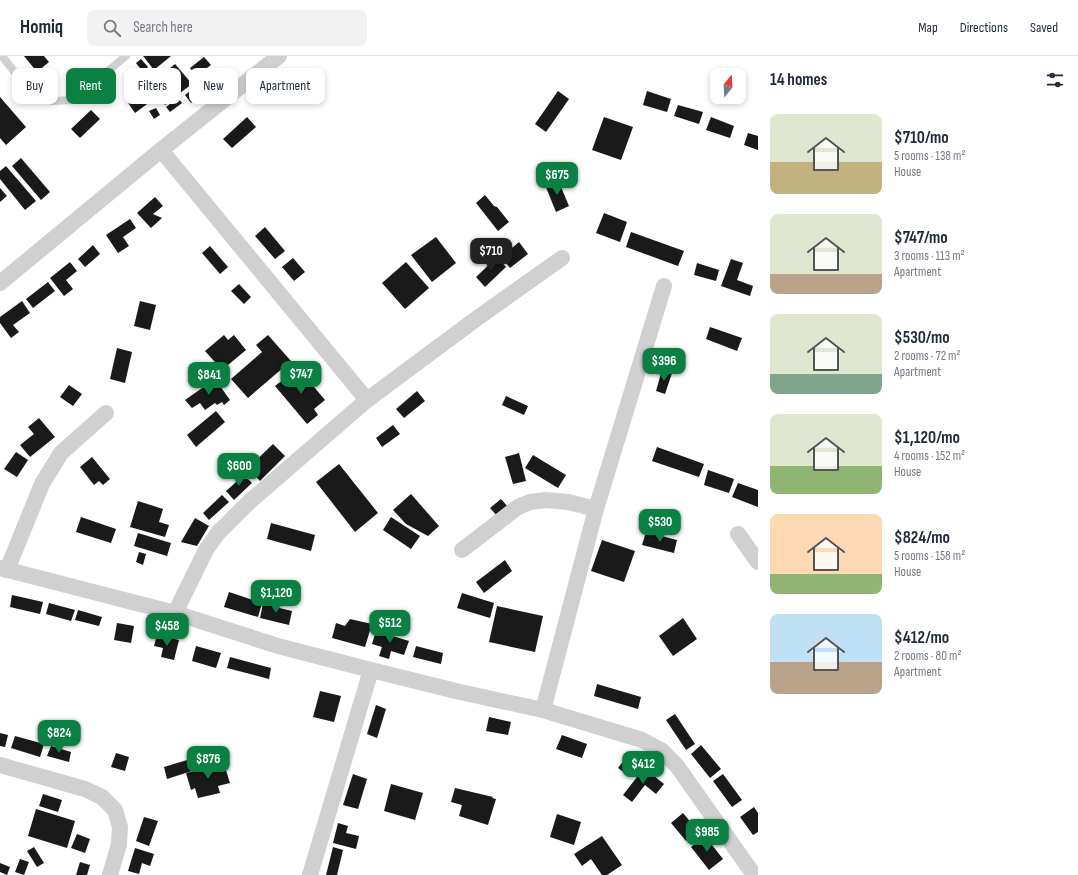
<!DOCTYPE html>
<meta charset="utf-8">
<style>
:root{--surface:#fff;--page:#f2f2f3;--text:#1f2937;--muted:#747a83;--line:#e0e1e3;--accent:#0b8043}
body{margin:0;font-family:"Sofia Sans Condensed",sans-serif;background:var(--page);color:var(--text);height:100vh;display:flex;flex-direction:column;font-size:15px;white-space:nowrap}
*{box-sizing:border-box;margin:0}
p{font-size:13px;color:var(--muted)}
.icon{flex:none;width:22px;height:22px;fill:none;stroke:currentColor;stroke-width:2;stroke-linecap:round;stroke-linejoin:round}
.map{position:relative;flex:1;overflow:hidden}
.side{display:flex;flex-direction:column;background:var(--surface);width:320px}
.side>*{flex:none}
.hud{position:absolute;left:12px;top:12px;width:380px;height:36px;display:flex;gap:8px}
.needle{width:26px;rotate:18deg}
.fabs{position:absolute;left:710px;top:12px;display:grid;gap:8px}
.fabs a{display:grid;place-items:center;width:36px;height:36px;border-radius:8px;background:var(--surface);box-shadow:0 2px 6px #0003;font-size:20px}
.price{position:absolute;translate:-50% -34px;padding:0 9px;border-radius:8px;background:var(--accent);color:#fff;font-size:13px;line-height:26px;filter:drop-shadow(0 1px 2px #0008)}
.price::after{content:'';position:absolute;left:50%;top:24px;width:12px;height:9px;margin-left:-6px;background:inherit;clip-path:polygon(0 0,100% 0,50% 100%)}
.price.selected{background:#222;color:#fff}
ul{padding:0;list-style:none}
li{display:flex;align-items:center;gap:12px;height:100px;padding:0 12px}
li span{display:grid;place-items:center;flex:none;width:112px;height:80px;border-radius:8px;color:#555}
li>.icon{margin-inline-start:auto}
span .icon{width:48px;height:48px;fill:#fffc;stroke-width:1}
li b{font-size:17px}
h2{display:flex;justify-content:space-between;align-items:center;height:48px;padding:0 12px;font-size:17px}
.chip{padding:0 14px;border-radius:8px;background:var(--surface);box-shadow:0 2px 6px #0003;font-size:14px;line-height:36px}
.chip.selected{background:var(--accent);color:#fff}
header{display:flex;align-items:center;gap:24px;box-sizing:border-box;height:56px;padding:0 20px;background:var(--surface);border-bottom:1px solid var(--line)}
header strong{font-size:19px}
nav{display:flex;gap:22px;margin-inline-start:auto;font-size:14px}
.search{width:280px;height:36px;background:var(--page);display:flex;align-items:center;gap:10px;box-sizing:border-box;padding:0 14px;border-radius:8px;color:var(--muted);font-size:15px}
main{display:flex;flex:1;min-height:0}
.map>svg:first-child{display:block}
.building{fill:#1a1a1a}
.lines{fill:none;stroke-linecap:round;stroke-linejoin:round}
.service{stroke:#d0d0d0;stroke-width:8}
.minor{stroke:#d0d0d0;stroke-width:16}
</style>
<header>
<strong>Homiq</strong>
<div class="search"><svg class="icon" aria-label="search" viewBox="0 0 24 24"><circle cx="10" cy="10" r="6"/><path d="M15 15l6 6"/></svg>Search here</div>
<nav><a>Map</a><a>Directions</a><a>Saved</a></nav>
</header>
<main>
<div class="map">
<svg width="758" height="819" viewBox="0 0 758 819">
<rect width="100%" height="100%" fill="#fff"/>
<g class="building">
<polygon points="24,0 44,0 49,6 37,16"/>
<polygon points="143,0 171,0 154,14"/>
<polygon points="204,1 211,9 196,20 190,12"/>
<polygon points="141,3 148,11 143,16 136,7"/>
<polygon points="175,8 192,28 180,37 164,17"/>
<polygon points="160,17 177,40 165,49 158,40 135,57 126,44 130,42 127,40"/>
<polygon points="193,33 200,41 191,47 185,39"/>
<polygon points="558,35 569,43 546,76 535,68"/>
<polygon points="647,35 671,43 667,56 643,49"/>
<polygon points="0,41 26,71 6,89 0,82"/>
<polygon points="178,42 182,47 170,56 166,51"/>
<polygon points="678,49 703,56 699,68 674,60"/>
<polygon points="156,52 160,59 154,63 149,55"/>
<polygon points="91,54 100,63 80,82 71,73"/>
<polygon points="247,61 256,71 232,92 223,83"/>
<polygon points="604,61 633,71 621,104 592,94"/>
<polygon points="711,61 734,70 730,82 706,74"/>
<polygon points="748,77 758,80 758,94 744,89"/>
<polygon points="21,102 50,136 41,144 12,110"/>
<polygon points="6,110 36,145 25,154 0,123 0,115"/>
<polygon points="558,124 569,150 556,156 545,129"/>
<polygon points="0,132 7,140 0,146"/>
<polygon points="485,139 494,150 497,151 509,166 498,175 476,147"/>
<polygon points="155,141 163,150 153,158 162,162 151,172 137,157"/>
<polygon points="604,157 627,166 620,186 596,177"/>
<polygon points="130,163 136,172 123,181 129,190 118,197 106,179"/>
<polygon points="265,171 285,195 275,203 255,180"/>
<polygon points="631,176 684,195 678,210 626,191"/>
<polygon points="436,181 456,207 432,226 411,199"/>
<polygon points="519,186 528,198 510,212 501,201"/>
<polygon points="93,189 100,198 85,211 78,203"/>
<polygon points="210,190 228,211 220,218 202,197"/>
<polygon points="497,201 506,211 485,231 476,221"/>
<polygon points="293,202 305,216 294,225 282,211"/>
<polygon points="731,203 743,207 737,224 753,230 750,240 721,230"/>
<polygon points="70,206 77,215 66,224 73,233 64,240 50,222"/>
<polygon points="406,206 429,232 405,253 382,227"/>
<polygon points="697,207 719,214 716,225 694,219"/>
<polygon points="48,226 55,235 33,252 26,243"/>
<polygon points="239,228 251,241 244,248 231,235"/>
<polygon points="22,245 30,257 13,269 19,276 11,282 0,267 0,261"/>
<polygon points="140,245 156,249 150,274 134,270"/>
<polygon points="710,271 742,282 737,295 706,283"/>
<polygon points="224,279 228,284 234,279 246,294 222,314 205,295"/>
<polygon points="268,279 291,305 248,342 231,323 262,296 256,289"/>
<polygon points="117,292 132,296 125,327 110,323"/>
<polygon points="298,312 325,344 314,353 318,359 307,368 275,330"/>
<polygon points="662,314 672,317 665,338 656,335"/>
<polygon points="215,323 230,344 224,349 222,346 217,349 215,347 205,354 200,347 192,352 185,344"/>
<polygon points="69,329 82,338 73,350 60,341"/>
<polygon points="417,335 425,345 404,362 396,353"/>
<polygon points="506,340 528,350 524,359 502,349"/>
<polygon points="216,355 225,366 196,391 187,379"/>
<polygon points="39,362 55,381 30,401 20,389 34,378 28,371"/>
<polygon points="393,369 400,378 382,391 376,382"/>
<polygon points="273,388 285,400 260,425 248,412"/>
<polygon points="657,391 704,408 699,421 652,405"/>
<polygon points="16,396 28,404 17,421 4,413"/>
<polygon points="519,397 526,425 513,428 505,401"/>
<polygon points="533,399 566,419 558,432 525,412"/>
<polygon points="92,401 110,423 103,429 99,425 94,429 80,411"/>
<polygon points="339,408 378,457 355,476 316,426"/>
<polygon points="708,414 734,423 729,437 704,429"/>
<polygon points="244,419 252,427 234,444 226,435"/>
<polygon points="738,427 758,434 758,451 732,441"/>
<polygon points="411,438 439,470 428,480 406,468 393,454"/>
<polygon points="222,439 229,446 209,464 203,457"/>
<polygon points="501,443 508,451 498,461 490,452"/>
<polygon points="138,445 163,453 159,466 169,469 165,481 130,471"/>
<polygon points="81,461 116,473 111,487 76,476"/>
<polygon points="391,461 420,480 411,493 383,474"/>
<polygon points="195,462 209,470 197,490 181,486"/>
<polygon points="271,467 315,479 311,495 267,483"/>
<polygon points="646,476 677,484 674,497 642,489"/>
<polygon points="138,477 171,487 167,500 134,490"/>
<polygon points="602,484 635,495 624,526 591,515"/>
<polygon points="139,496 146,498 143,509 136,506"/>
<polygon points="505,504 512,515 484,537 476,526"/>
<polygon points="229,536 262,547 258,561 224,551"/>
<polygon points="462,537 494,547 490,562 457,552"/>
<polygon points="12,539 43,546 40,558 10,551"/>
<polygon points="49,547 75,554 71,565 46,558"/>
<polygon points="263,548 292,555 289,569 260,562"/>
<polygon points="497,550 543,560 535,596 489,586"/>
<polygon points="78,554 102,561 99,570 75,564"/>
<polygon points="683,562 697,583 673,600 659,580"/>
<polygon points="350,563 372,568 365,591 332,582 336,567 345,570"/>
<polygon points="117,567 134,570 131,587 114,584"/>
<polygon points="376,575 409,585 404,599 391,595 389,603 379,600 382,591 372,588"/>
<polygon points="157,579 179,584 174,604 161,601 163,592 154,590"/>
<polygon points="196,590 221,597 216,612 192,605"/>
<polygon points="416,590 443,597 441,608 413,601"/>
<polygon points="230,601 271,612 269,623 227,612"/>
<polygon points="597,628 641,641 638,653 594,640"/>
<polygon points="320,635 341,640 334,666 313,661"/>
<polygon points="376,649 386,653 377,682 367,678"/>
<polygon points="675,658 695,688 686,694 666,664"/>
<polygon points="489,661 511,666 508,679 486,675"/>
<polygon points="0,677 8,679 5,691 0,690"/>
<polygon points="562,679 587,688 582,702 556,693"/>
<polygon points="15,680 44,688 40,701 11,692"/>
<polygon points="701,689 721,713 710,722 691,698"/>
<polygon points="51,690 71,696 69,706 47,700"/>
<polygon points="116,697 129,701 125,715 111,711"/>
<polygon points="629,698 641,706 630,721 618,712"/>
<polygon points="197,701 201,712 167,723 164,711"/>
<polygon points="224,708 230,727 218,730 220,737 198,742 195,732 191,734 186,717"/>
<polygon points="644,712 664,728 656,738 645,729 632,746 623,739"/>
<polygon points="353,718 367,723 358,753 343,749"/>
<polygon points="723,718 742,744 732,751 713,725"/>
<polygon points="391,728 423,737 415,764 384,755"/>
<polygon points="455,732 493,741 492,742 496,743 488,769 459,760 462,749 451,746"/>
<polygon points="43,738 62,744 58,756 39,750"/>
<polygon points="754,751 758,757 758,776 753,779 740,761"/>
<polygon points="36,753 75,765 67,792 28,780"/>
<polygon points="683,757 698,775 686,785 671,767"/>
<polygon points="557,758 581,766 574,789 550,781"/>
<polygon points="144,761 158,765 149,790 136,785"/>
<polygon points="338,767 348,770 346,777 359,780 356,793 333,787"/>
<polygon points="77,778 90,783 85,797 71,792"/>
<polygon points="602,780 622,809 607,819 602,819 591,803 582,810 574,798"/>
<polygon points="705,780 723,803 709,814 691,791"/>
<polygon points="34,791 44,807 37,811 27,795"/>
<polygon points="333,791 343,794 337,819 326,819"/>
<polygon points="135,792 154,798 150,810 142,807 139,818 128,815"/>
<polygon points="20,803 29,806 24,819 15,816"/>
<polygon points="80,806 90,809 87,819 76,819"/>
<polygon points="0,807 10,811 7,819 0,816"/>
</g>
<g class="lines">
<polyline class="service" points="2,0 32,38 52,45 73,44 126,0"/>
<g class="minor">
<polyline points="161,94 367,344"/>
<polyline points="0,227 161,94 279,0"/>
<polyline points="738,478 758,506"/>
<polyline points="462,494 518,451 530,446 546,444 568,446 596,453"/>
<polyline points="0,512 175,557 278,590 371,614 460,636 543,654 642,684 661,694 677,710 754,819"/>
<polyline points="7,514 42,428 61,397 106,357"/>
<polyline points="175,557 206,494 218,477 248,447 367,344 476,263 562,202"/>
<polyline points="543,654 596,453 664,230"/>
<polyline points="0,709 85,733 102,741 115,754 120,771 119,788 110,819"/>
<polyline points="310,819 371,614"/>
</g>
</g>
</svg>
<div class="fabs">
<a><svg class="needle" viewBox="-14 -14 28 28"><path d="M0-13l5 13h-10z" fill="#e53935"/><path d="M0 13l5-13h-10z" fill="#747a83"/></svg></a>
</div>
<b class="price" style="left:557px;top:140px">$675</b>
<b class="price selected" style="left:491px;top:216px">$710</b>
<b class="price" style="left:664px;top:326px">$396</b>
<b class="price" style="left:301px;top:339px">$747</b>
<b class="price" style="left:209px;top:340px">$841</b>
<b class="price" style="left:239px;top:431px">$600</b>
<b class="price" style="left:660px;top:487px">$530</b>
<b class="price" style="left:276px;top:558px">$1,120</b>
<b class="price" style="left:390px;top:588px">$512</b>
<b class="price" style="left:167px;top:591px">$458</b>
<b class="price" style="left:59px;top:698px">$824</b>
<b class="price" style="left:208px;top:724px">$876</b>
<b class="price" style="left:643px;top:729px">$412</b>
<b class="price" style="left:707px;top:797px">$985</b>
<div class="hud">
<a class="chip">Buy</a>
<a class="chip selected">Rent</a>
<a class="chip">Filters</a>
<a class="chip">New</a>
<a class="chip">Apartment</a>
</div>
</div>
<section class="side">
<h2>14 homes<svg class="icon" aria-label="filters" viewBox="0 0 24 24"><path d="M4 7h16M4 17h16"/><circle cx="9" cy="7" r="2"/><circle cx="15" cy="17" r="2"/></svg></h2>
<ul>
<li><span style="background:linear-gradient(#dfe7d0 60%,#c2b280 0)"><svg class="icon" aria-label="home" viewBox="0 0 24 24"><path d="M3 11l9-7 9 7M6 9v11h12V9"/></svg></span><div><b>$710/mo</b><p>5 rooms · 138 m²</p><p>House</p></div></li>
<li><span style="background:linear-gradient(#dfe7d0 75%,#b9a48a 0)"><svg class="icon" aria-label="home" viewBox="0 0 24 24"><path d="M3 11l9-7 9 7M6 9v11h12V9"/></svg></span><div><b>$747/mo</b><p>3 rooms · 113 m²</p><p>Apartment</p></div></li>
<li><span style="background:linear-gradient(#dfe7d0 75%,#7fa58c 0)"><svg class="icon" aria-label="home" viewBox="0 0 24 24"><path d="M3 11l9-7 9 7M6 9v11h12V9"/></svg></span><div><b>$530/mo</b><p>2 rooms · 72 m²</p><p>Apartment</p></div></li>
<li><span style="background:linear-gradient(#dfe7d0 65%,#8fb573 0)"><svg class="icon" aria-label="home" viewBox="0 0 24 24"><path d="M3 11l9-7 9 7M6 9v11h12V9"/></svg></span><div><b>$1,120/mo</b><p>4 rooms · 152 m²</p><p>House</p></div></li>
<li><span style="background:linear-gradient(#ffd9b3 75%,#8fb573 0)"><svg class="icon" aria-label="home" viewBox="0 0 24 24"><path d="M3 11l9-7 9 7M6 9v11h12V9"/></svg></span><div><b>$824/mo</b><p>5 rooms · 158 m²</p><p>House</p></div></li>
<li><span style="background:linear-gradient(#bfe0f5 60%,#b9a48a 0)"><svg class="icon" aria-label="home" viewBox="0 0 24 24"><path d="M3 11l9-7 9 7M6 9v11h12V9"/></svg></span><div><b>$412/mo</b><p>2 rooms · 80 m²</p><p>Apartment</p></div></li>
</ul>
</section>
</main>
